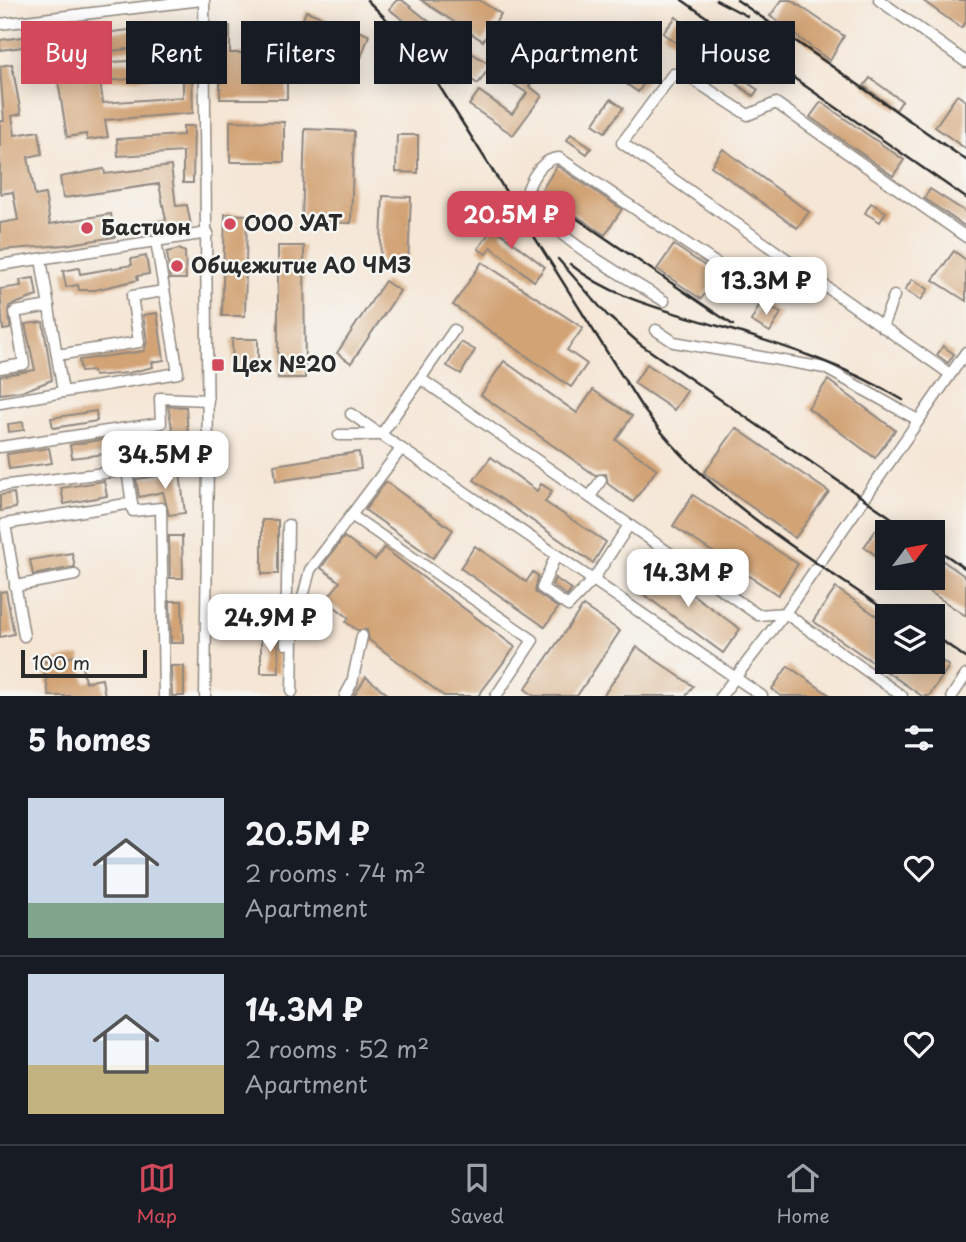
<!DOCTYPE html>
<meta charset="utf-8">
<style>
:root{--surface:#171b24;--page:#242831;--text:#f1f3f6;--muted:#9ea1a6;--line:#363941;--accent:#d1495b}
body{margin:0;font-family:"Playpen Sans",sans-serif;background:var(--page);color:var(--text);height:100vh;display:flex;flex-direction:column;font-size:26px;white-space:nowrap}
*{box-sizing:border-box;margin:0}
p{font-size:23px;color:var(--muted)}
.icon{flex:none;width:38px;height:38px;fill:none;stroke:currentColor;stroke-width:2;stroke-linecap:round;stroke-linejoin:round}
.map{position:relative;height:696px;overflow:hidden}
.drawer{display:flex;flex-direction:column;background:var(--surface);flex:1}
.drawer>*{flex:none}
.guide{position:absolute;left:21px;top:21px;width:924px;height:63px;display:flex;gap:14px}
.needle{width:46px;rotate:58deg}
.tools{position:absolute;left:875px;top:520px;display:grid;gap:14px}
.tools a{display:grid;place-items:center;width:70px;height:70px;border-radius:0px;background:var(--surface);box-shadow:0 4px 18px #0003;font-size:35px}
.scale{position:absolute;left:21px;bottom:18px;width:126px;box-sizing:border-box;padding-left:7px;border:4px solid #2b2b2b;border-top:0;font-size:19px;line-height:24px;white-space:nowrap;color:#2b2b2b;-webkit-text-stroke:5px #f6f6f2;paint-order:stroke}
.price{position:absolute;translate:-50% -60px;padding:0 16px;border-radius:14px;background:#fff;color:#222;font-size:23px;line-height:46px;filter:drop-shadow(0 2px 4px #0008)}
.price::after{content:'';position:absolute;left:50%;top:42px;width:21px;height:16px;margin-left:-10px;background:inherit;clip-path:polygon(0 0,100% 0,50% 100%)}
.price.current{background:var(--accent);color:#fff}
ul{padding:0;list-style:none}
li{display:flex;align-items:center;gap:21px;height:175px;padding:0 28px}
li+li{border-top:2px solid var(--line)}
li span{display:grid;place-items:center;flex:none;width:196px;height:140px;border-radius:0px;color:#555}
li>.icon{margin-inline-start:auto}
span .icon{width:84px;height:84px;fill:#fffc;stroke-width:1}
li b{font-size:30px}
h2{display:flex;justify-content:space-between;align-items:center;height:84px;padding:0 28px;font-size:30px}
.pill{padding:0 24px;border-radius:0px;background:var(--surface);box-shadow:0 4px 18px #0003;font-size:24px;line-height:63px}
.pill.current{background:var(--accent);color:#fff}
.tabs{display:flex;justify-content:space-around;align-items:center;height:98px;border-top:2px solid var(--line);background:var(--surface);font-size:19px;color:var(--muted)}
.tabs a{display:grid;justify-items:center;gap:4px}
.tabs .current{color:var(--accent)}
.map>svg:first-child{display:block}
.building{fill:#d2a375;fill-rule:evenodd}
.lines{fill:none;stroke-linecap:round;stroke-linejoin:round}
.minor-casing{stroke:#908880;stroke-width:13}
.minor{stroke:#fff;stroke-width:10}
.rail{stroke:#2b2b2b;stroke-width:2.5}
.poi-dot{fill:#d1495b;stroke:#f6f6f2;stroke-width:2.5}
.labels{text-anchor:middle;stroke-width:5;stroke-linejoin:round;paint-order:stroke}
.poi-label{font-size:21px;font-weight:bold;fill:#2b2b2b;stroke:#f6f6f2;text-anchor:start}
</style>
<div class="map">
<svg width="966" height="696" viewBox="0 0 966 696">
<rect width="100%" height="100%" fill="#f6f6f2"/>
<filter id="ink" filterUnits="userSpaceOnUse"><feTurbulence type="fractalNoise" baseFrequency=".0143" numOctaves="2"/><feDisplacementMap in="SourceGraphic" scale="14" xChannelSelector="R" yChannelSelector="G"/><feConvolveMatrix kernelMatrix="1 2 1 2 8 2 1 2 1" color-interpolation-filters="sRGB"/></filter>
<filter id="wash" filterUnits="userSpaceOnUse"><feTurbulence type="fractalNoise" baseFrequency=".00686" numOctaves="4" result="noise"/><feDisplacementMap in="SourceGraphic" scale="28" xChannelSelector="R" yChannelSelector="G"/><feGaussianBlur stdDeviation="1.57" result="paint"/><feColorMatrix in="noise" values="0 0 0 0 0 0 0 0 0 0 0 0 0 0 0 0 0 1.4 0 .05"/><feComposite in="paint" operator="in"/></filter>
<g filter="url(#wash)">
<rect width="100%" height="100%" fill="#f5e6d5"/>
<g id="blocks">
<g class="building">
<polygon points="397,0 402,0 460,46 491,65 478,84 448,64 452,58 389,9"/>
<polygon points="421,0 479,0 501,14 483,41"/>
<polygon points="782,0 791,0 844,36 830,61 770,16"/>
<polygon points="922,0 966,0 966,22 961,28"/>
<polygon points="306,11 369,35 361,58 298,33"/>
<polygon points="676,17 706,41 693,56 663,33"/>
<path d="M191,23L193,113L105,120L108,137L87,140L86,134L67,137L52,43L0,50V40L94,27L95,34ZM183,43V58L94,63L93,53ZM183,76V97L103,103L100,81Z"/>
<polygon points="220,26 230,26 230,53 287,53 287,99 220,99"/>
<polygon points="543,29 559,40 529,86 542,96 513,135 469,105 479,91 512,114 527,93 510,82"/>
<polygon points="624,53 652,71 638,92 611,73"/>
<polygon points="12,64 21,114 12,116 15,135 39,131 42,154 28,157 35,196 45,194 50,224 111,214 115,237 64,245 0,250 0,223 18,220 13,192 0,194 0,121 4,121 0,66"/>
<polygon points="741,78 758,90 753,96 737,84"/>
<polygon points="870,78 902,101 896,110 864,86"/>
<polygon points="957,95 966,101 966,149 935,127"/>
<polygon points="611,99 623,108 605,132 593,124"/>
<polygon points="821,102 904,160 893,176 810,117"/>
<polygon points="230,121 284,122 284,162 230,162"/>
<polygon points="183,126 194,126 193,183 183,183 183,152 118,156 117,139 183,135"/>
<polygon points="305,129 354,131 351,223 302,222"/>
<polygon points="571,134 591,148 587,154 567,140"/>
<polygon points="397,135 418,135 418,173 396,172"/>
<polygon points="723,149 809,212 797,228 711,166"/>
<polygon points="171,166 176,206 187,205 191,226 150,234 148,223 166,220 159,184 63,198 60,177 104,169 105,174"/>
<polygon points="557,166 622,209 605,235 541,191"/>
<polygon points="930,189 966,212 966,227 924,198"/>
<polygon points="383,196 411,197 408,265 380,263"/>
<polygon points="871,203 886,212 880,222 865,213"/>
<polygon points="225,214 247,215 245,316 222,316"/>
<polygon points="501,216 509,222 501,233 545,267 534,281 491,247 486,254 478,249"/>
<polygon points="674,245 718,275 701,299 657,269"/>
<polygon points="278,246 304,246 305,378 278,378"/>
<polygon points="179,249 185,252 186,279 170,279 167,252"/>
<polygon points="954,251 966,260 966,301 933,280"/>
<polygon points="146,256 149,274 137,276 138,280 95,290 79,290 78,285 66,287 63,271 79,268 80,274 132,265 131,259"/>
<polygon points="482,262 583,328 567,350 587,364 571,387 453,305"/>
<polygon points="34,278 37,296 9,306 10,329 3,330 0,289 21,286 20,280"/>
<polygon points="912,279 928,289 921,300 905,290"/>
<polygon points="385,281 400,291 351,363 337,353"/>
<polygon points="761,302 781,313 770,332 751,321"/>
<polygon points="157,313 164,360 152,362 153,367 128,373 94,376 93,371 81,372 79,360 144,351 147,341 143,315"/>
<polygon points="43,322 52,380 26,390 0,394 0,376 35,370 25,324"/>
<polygon points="232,339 258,339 258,370 233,370"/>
<polygon points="461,342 475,350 461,374 447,366"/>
<polygon points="943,346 954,354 948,363 937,355"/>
<polygon points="504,361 577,413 593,390 632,416 616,440 657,469 633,502 608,484 606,474 595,475 481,395"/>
<polygon points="647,364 687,391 674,410 634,383"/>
<polygon points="828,380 895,430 875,458 808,408"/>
<polygon points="168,406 186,407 189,448 140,454 138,434 173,433"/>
<polygon points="96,411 97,421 53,428 51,418"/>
<polygon points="23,422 24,430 9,432 8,424"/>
<polygon points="736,428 829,492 795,538 704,473"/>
<polygon points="112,438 114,453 72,458 70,445"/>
<polygon points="49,448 52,463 9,469 7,454"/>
<polygon points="359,452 361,469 276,481 274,465"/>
<polygon points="491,457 537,491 541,484 552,491 545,502 606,542 593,563 474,480"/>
<polygon points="180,473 185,513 169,515 163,492 139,497 136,479"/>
<polygon points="104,481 107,496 64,504 61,488"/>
<polygon points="386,482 453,530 433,558 365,510"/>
<polygon points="14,493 16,508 0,511 0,495"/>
<polygon points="693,495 798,564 778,595 673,526"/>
<rect x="262" y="520" width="16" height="54"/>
<polygon points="883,520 901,532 887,532 887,563 864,547"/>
<polygon points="169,536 182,536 183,578 170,578"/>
<polygon points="344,537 375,560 384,548 515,647 478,696 444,696 369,640 367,630 357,630 346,622 349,618 326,600 340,582 321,568"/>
<polygon points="475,546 526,582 533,572 538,576 535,592 558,608 545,627 460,568"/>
<polygon points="72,553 75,567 33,575 30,560"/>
<polygon points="933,554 966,577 966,616 909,578 933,578"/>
<polygon points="652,565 740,629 723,653 635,588"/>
<polygon points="555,578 572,590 567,596 552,585"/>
<polygon points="836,588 887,623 887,662 933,662 933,655 949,666 929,696 922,696 813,621"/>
<polygon points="6,591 14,634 0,637 0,592"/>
<polygon points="170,601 182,601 183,643 171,643"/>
<polygon points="583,606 620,631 577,696 534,696 525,689"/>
<polygon points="278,635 279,673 261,673 261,636"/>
<polygon points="637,647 693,686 686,696 603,696"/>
<polygon points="80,655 85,682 102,679 105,696 49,696 43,662"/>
<polygon points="171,666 184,666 184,696 172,696"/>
<polygon points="788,666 831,696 781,696 772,689"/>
<polygon points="366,677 390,696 354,696"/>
</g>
</g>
</g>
<g filter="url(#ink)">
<use href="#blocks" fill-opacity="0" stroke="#908880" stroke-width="2"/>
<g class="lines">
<g class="minor-casing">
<g id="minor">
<polyline points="204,0 208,460 205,696"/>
<polyline points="879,0 966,62"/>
<polyline points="0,24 202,0"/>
<polyline points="0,265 208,233"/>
<path d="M664,301C631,279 533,229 528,189C533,175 544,158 559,158L747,284C770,293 786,283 807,274"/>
<polyline points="882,327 894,296"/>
<polyline points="656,330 674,342 825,368 918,420"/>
<polyline points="57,355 139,342 132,296 164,291"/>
<polyline points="0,368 24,364 15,312 49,306"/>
<polyline points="950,374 622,143 673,74 689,77 748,115 776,103 966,237"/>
<polyline points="421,379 758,615 785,613 902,696"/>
<polyline points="63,392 178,373 156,241"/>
<polyline points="0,403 63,392 41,259"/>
<polyline points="351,414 762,696"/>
<polyline points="339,435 381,435 454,330"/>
<polyline points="0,447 161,423 160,398 208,400"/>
<polyline points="127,470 133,511 161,508 164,696"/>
<polyline points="0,486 208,460"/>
<polyline points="590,497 601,480"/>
<polyline points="351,515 533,640 496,696"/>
<polyline points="556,555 542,588 568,606 593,580 629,525"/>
<polyline points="15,586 75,575"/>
<polyline points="24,636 5,524 132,503"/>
<polyline points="286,644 288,525"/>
<polyline points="292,692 293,636 310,570 401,449"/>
<polyline points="345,696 352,683 362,636"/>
<polyline points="721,696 785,613 966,352"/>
<polyline points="952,696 966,675"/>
</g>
</g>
<use href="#minor" class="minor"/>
<g class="rail">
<path d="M367,0L400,33L426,65L641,406C709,499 802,552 894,616"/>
<polyline points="682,0 966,198"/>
<polyline points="716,0 747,16"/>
<polyline points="737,0 966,160"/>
<polyline points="535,190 733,325"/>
<polyline points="558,259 607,315 640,344 912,532"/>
<path d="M570,264C613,299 666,310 718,326C782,345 845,365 903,400"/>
<polyline points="933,546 966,569"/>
<polyline points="933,634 966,658"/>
</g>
</g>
</g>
<g class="poi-dot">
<circle cx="230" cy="224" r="7"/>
<circle cx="87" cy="228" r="7"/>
<circle cx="177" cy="266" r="7"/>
<rect x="211" y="358" width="14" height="14" rx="3.5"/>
</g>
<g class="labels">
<g class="poi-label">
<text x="244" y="231">ООО УАТ</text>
<text x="101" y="235">Бастион</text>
<text x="191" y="273">Общежитие АО ЧМЗ</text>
<text x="232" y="372">Цех №20</text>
</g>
</g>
</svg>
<div class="tools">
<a><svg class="needle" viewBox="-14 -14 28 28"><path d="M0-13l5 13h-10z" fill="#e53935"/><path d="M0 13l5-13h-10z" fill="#9ea1a6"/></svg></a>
<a><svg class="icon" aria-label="layers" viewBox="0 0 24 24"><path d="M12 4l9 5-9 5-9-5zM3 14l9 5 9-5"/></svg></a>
</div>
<div class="scale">100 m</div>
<b class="price current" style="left:511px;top:251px">20.5M ₽</b>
<b class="price" style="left:766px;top:317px">13.3M ₽</b>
<b class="price" style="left:165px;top:491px">34.5M ₽</b>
<b class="price" style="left:688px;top:609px">14.3M ₽</b>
<b class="price" style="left:270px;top:654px">24.9M ₽</b>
<div class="guide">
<a class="pill current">Buy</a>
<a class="pill">Rent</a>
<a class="pill">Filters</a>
<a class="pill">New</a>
<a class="pill">Apartment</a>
<a class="pill">House</a>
</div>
</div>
<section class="drawer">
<h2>5 homes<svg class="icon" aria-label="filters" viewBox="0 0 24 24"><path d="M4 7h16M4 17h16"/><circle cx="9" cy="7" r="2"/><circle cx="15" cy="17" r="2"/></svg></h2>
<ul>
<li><span style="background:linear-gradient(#c9d6e8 75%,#7fa58c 0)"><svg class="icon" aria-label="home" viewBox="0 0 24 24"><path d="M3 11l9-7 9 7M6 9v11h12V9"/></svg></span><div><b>20.5M ₽</b><p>2 rooms · 74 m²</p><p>Apartment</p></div><svg class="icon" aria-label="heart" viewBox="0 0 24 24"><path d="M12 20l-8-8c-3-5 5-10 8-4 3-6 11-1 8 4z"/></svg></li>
<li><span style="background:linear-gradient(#c9d6e8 65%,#c2b280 0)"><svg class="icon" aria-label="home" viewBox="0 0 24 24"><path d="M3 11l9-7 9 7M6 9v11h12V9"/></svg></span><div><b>14.3M ₽</b><p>2 rooms · 52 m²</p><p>Apartment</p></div><svg class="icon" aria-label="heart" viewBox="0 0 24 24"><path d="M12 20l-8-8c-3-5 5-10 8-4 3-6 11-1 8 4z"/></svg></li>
</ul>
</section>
<nav class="tabs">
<a class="current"><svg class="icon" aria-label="map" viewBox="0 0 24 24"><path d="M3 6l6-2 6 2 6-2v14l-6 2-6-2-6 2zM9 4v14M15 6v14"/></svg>Map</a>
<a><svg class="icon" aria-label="saved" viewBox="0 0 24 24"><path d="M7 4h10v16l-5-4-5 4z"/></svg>Saved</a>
<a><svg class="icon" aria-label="home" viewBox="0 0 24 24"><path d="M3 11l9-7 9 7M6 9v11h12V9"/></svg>Home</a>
</nav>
